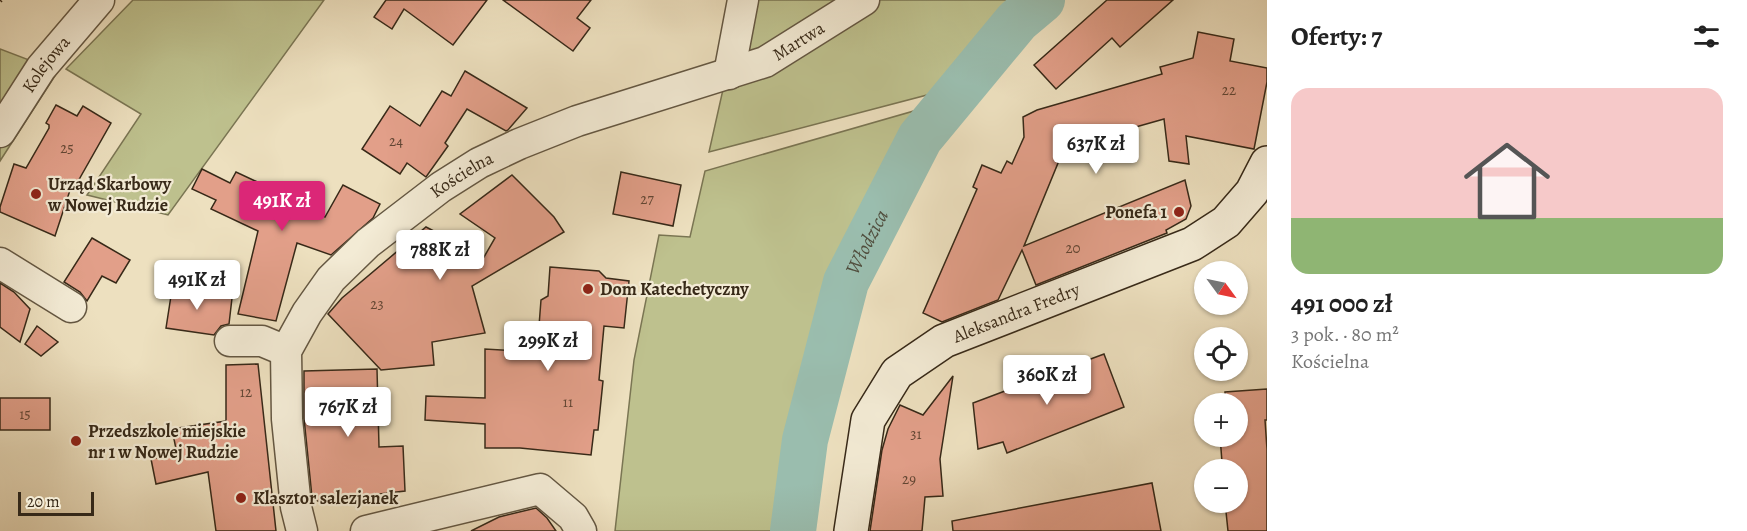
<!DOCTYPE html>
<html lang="pl">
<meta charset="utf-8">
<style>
:root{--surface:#fff;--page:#f6f6f6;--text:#222;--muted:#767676;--accent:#db2777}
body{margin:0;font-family:Alegreya,serif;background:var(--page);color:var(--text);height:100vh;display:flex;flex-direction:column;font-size:22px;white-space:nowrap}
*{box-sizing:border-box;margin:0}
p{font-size:20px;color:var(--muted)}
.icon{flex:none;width:33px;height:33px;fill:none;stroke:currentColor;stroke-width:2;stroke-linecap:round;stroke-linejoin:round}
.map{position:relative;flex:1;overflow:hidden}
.drawer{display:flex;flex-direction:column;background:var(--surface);width:480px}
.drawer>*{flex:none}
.needle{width:39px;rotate:123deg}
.buttons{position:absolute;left:1194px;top:261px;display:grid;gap:12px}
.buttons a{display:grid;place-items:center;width:54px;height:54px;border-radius:50%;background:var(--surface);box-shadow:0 2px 4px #0004;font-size:30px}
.scale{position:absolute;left:18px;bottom:15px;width:76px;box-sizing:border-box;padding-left:6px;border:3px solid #372918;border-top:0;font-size:16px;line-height:21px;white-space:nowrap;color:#372918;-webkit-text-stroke:4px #f3ebd5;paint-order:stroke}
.price{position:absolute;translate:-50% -51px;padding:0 14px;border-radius:6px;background:#fff;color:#222;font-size:20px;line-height:39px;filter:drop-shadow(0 2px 3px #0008)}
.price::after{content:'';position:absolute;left:50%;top:36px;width:18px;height:14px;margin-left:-9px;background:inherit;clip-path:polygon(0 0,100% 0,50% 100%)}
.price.current{background:var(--accent);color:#fff}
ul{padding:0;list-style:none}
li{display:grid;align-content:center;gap:12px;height:318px;padding:0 24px}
li span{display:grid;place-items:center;height:186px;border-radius:18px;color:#555}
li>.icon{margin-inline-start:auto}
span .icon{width:108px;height:108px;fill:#fffc;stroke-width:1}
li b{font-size:26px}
h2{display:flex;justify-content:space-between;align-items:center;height:72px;padding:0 24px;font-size:26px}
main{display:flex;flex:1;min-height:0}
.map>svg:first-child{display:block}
.green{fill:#bec18e;stroke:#7a7553;stroke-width:1.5}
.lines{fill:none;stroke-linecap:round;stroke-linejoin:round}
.river{stroke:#9abdae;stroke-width:46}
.building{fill:#e29f89;stroke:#372918;stroke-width:1.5}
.street-casing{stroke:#645742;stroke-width:33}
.secondary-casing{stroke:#372918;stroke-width:36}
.street{stroke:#f3ebd5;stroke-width:30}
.secondary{stroke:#f3ebd5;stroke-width:33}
.rail{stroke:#372918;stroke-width:4.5;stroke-dasharray:10 10;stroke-linecap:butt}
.poi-dot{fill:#8f2418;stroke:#f3ebd5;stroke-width:2}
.labels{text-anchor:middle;stroke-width:4.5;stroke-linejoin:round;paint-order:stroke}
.number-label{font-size:15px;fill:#624634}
.street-label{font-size:18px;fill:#372918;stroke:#f3ebd5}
.poi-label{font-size:18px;font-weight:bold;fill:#372918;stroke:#f3ebd5;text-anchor:start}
.water-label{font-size:20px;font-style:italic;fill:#504e3e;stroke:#f3ebd5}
</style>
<main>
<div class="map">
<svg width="1267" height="531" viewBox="0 0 1267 531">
<rect width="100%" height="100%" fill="#ede0bf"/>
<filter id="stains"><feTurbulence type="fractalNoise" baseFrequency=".00333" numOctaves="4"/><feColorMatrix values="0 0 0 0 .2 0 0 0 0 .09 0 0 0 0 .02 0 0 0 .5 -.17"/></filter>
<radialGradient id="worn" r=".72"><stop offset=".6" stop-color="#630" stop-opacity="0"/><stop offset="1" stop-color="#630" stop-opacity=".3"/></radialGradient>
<g class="green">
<polygon points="133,0 324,0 168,215 87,195 141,114 66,69"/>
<polygon points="743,0 1042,0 1017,21 920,138 846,282 805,440 793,531 615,531 634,360 659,235 690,237 705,171 924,108 931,94 709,152"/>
<polygon points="0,49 58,71 0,161"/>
</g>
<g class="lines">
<path class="river" id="s1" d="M793,531L805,440L846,282L920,138L1017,21L1042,0"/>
</g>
<g class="building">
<polygon points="386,0 487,0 453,45 404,9 392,29 374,17"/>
<polygon points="503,0 591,0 577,18 590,28 573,51"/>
<polygon points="1107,0 1173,0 1120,47 1112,38 1056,89 1034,65"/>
<polygon points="1198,32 1234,39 1230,61 1267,68 1267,82 1254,149 1186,136 1189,164 1169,161 1164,119 1072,145 1073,149 1063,151 1024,246 1185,180 1191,206 1186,219 1166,230 1167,233 1036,285 1022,250 998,300 942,322 923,313 977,189 973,187 982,165 1001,173 1007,161 1012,164 1024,137 1023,117 1037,110 1162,74 1160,67 1193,58"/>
<polygon points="465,71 527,108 508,130 506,131 467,109 445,143 448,146 426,177 407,163 400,174 362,149 390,106 420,126 442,91 451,96"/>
<polygon points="56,105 77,116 83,106 111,123 77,183 73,181 55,236 0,212 0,207 14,164 26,168 49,128 49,125 46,123"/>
<polygon points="202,169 230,183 236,172 285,195 325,217 343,185 380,204 373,218 331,255 297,243 276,321 238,314 258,231 211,209 216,200 192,189"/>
<polygon points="621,172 681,185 673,226 613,214"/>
<polygon points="512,175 554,217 564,232 472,286 485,333 432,342 434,365 381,370 328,314 342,298 426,227 484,257 495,238 460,214"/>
<polygon points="92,238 130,260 116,283 102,276 87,301 80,292 64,282"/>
<polygon points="550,267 599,271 606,278 629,281 624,328 604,326 599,380 603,381 598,430 594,430 591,455 520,448 485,448 485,424 425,420 426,396 485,398 485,349 537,352 541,300 548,296"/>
<polygon points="0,283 14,292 30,309 20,342 0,327"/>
<polygon points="173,283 198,287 196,297 232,298 229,324 221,326 214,335 166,328"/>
<polygon points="37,326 58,342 41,356 25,344"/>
<polygon points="1104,354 1124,407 1007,453 1003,442 978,449 973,403"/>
<polygon points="258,364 276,531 216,531 208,472 156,484 151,459 177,454 172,429 226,421 226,365"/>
<polygon points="377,369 379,447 403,446 405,491 370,495 371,497 321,503 312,497 304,418 304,371"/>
<polygon points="953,376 940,459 943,496 925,497 922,531 870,531 882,450 888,429 900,405 923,415"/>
<polygon points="1267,389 1267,420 1265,420 1267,449 1267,531 1228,531 1225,502 1238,502 1238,470 1227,470 1226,462 1222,462 1220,436 1238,436 1238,404 1225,404 1225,392"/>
<rect x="0" y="398" width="50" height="32"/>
<polygon points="1152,483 1161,531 953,531 952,521"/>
<polygon points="536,508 547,518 556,531 471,531 499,517"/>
</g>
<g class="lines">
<g class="street-casing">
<g id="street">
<polyline points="729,74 743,0"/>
<path id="s2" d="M0,132L41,68L99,0"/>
<polyline points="0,263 71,307"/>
<polyline points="230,341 262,341 286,351"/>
<path id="s3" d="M302,531L296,507L287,419L286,351L307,313L331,279L368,243L441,187L479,163L519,144L577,121L765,62L864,0"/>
<polyline points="366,531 540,489 573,517 581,531"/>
</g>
</g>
<g class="secondary-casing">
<g id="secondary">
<path id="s4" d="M851,531L868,420L897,373L944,341L1192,244L1226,222L1252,192L1267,163"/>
</g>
</g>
<use href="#street" class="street"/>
<use href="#secondary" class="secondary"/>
<polyline class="rail" points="0,1 1,0"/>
</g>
<g class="poi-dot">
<circle cx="36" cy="194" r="6"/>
<circle cx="1179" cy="212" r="6"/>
<circle cx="588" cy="289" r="6"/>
<circle cx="76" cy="441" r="6"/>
<circle cx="241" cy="498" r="6"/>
</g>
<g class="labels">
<g class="number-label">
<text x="1229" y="95">22</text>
<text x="396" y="146">24</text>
<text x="67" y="153">25</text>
<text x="647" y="204">27</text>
<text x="1073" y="253">20</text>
<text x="377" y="309">23</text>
<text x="246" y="397">12</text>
<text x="568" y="407">11</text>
<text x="25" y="419">15</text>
<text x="916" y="439">31</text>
<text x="909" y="484">29</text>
</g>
<g class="street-label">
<text dy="6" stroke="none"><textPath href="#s3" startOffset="798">Martwa</textPath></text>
<text dy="6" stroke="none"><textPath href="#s2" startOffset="82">Kolejowa</textPath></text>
<text dy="6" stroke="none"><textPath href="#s3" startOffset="434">Kościelna</textPath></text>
<text dy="6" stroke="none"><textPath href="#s4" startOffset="302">Aleksandra Fredry</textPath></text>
</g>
<g class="poi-label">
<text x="48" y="190">Urząd Skarbowy<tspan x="48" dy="21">w Nowej Rudzie</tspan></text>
<text x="1167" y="218" text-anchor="end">Ponefa 1</text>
<text x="600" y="295">Dom Katechetyczny</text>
<text x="88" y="437">Przedszkole miejskie<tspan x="88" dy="21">nr 1 w Nowej Rudzie</tspan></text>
<text x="253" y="504">Klasztor salezjanek</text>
</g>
<g class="water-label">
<text dy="7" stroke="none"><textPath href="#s1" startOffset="300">Włodzica</textPath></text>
</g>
</g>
<rect width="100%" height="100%" filter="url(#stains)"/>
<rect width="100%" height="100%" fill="url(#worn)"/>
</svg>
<div class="buttons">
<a><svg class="needle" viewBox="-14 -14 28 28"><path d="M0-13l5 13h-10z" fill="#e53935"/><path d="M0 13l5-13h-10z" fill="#767676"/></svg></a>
<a><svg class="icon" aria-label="locate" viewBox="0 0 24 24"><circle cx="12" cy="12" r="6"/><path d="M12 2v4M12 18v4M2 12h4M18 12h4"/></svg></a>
<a>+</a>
<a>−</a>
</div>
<div class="scale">20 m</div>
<b class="price" style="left:1096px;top:175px">637K zł</b>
<b class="price current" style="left:282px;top:232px">491K zł</b>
<b class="price" style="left:440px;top:281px">788K zł</b>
<b class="price" style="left:197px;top:311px">491K zł</b>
<b class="price" style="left:548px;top:372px">299K zł</b>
<b class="price" style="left:1047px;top:406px">360K zł</b>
<b class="price" style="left:348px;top:438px">767K zł</b>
</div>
<section class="drawer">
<h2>Oferty: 7<svg class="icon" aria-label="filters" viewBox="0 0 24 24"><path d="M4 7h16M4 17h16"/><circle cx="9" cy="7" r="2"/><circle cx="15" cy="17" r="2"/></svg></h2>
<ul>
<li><span style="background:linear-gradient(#f6c9c9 70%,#8fb573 0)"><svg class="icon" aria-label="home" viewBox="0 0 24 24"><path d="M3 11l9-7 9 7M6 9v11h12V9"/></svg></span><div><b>491 000 zł</b><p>3 pok. · 80 m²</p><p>Kościelna</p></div></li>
</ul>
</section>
</main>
